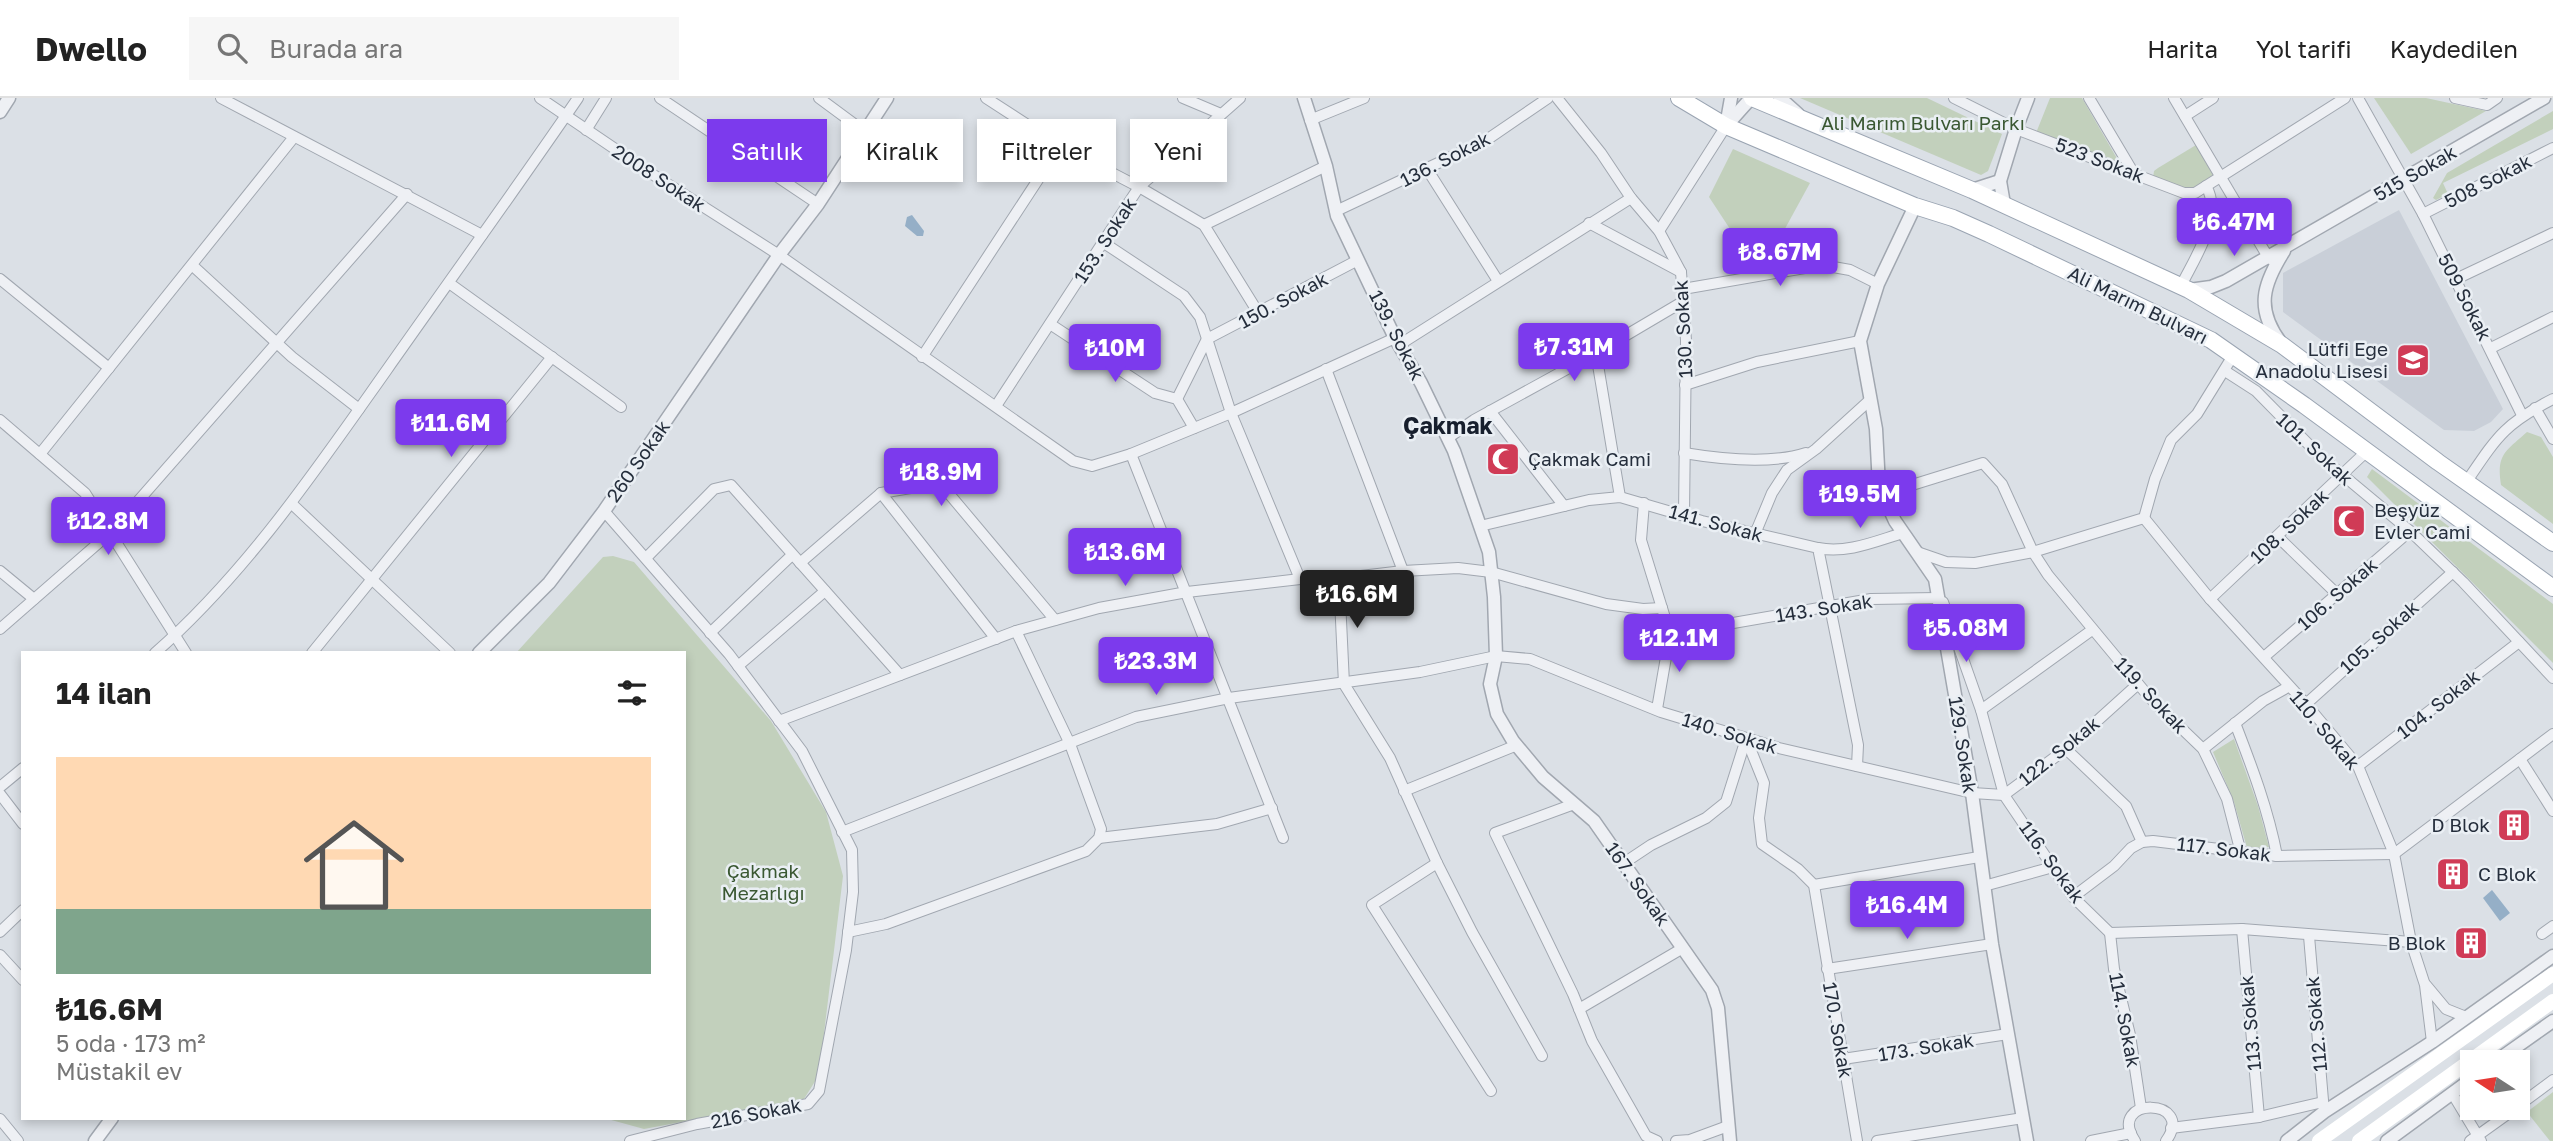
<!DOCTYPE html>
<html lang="tr">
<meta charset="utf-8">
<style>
:root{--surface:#fff;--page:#f6f6f6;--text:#222;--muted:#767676;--line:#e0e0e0;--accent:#7c3aed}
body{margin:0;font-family:"Golos Text",sans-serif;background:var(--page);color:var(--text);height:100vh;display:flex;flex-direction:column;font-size:26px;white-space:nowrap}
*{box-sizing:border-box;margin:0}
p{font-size:23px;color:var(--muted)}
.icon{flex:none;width:38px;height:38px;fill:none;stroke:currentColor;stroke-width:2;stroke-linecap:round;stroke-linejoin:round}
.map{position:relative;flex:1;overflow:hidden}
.side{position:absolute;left:21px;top:553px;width:665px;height:469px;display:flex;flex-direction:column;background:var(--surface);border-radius:0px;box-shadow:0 4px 10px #0003}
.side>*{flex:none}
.top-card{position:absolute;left:707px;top:21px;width:665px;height:63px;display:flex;gap:14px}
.needle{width:46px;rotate:282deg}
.buttons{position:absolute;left:2460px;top:952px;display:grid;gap:14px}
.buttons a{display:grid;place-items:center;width:70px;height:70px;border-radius:0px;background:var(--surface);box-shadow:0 4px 10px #0003;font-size:35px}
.price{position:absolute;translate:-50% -60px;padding:0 16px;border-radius:7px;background:var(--accent);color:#fff;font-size:23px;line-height:46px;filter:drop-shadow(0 2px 4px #0008)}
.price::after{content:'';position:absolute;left:50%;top:42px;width:21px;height:16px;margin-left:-10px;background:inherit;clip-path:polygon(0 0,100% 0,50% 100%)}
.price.selected{background:#222;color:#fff}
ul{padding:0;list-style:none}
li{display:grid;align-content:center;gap:14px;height:371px;padding:0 35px}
li span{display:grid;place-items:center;height:217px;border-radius:0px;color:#555}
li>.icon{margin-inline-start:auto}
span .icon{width:126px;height:126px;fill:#fffc;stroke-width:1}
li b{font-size:30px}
h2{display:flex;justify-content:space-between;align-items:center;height:84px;padding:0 35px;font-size:30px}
.pill{padding:0 24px;border-radius:0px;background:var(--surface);box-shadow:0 4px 10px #0003;font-size:24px;line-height:63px}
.pill.selected{background:var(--accent);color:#fff}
header{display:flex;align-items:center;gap:42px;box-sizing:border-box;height:98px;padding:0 35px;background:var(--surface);border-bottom:2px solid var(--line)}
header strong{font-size:33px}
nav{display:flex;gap:38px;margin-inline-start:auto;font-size:24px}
.search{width:490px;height:63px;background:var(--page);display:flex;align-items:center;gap:18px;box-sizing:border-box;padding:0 24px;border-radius:0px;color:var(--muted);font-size:26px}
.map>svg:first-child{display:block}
.built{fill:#c9cfd8}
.green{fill:#c2d0bc}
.water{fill:#95afc7}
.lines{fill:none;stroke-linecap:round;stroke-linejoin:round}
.minor-casing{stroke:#a1a7b0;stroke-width:12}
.tertiary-casing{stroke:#a1a7b0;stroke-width:15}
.primary-casing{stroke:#9aa4b2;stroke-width:18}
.minor{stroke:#eef0f4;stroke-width:10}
.tertiary{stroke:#eef0f4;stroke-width:12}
.secondary{stroke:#fff;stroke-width:14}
.primary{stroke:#fff;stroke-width:16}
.labels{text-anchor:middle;stroke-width:5;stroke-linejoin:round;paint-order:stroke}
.park-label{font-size:19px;fill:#3a5832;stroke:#eaeff4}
.street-label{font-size:19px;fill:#252e3c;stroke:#eaeff4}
.poi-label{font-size:19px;fill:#252e3c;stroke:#eaeff4;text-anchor:end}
.quarter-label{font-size:23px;font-weight:bold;fill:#171f2d;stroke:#eaeff4}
</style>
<header>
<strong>Dwello</strong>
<div class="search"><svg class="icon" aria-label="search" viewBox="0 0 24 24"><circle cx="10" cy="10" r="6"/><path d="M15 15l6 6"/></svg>Burada ara</div>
<nav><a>Harita</a><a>Yol tarifi</a><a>Kaydedilen</a></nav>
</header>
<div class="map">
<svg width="2553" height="1043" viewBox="0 0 2553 1043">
<rect width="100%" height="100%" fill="#dbe0e6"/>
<polygon class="built" points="2399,112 2503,311 2491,324 2474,333 2444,332 2283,214 2283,175"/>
<g class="green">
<polygon points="1800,0 1927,0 2002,36 1988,73 1981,77"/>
<polygon points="2050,0 2082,0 2119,64 2115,66 2036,35"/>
<polygon points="2374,0 2426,0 2486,13 2411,56"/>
<polygon points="2553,13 2553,31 2443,85 2448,96 2436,102 2433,100 2447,75"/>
<polygon points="2196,47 2215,80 2193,93 2153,80 2154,73 2158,70"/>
<polygon points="1733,51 1810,85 1770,158 1732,134 1709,99"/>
<path d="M2527,334L2541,339L2553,359V426L2501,387C2496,356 2506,353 2527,334Z"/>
<polygon points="2372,371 2553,506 2553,565 2367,379"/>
<polygon points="613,458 634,464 771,623 826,714 843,778 819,977 804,1001 644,1031 604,1020 684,1020 684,555 516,555 603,459"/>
<polygon points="2234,641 2258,708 2269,749 2247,750 2234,704 2213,654"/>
<polygon points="2553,994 2553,1043 2550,1043 2527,1014"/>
</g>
<g class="water">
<polygon points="912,117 924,133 923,138 917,138 905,128 907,119"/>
<polygon points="2492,792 2510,815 2500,823 2483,800"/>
</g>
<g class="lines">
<g class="minor-casing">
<g id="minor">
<polyline points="221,0 482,137"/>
<polyline points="540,0 652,76 779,157 1073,363 1092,368 1131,356 1231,315 1395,240"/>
<polyline points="660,0 818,106"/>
<polyline points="819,0 865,34"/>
<polyline points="986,0 1060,48 1139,89 1204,127 1259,216"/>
<polyline points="1183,0 1221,16"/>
<polyline points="1557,0 1601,55 1631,100 1659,133 1681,174 1686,242 1684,417"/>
<polyline points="1954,0 2016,31 2184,95 2195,95 2345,0"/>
<polyline points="2089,0 2133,74"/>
<polyline points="2174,0 2268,159 2274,163"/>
<polyline points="2358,0 2423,116 2522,317"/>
<polyline points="2455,0 2487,7 2497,0"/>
<polyline points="2185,18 2213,0"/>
<polyline points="1310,22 1364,0"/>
<polyline points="586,32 606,0"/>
<polyline points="1427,71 1498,183"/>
<polyline points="1336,113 1485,43 1548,0"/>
<polyline points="2423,116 2553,50"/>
<polyline points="1589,125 1681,174"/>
<polyline points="1204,127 1326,68"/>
<polyline points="1659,133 1726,28"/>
<polyline points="1104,145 1184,198 1200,219 1231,315 1300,481"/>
<polyline points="193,168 292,259 359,311"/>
<polyline points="0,181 109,270"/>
<polyline points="2456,181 2553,135"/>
<polyline points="449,185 621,309"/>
<path d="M2181,188C2194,161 2224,118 2206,88"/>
<polyline points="1683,191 1822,167 1850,172 1878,186"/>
<polyline points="1050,226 1155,295 1177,301 1194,330"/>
<polyline points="1207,241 1358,162"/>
<polyline points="1399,247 1631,100"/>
<polyline points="2491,250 2553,219"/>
<polyline points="1596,255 1620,399"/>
<polyline points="922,259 1060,48"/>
<polyline points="1326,271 1403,473"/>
<polyline points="2225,273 2256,293 2320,358 2410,433 2463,484 2553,580"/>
<polyline points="1685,287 1757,264 1860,243"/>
<polyline points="1177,301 1207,241"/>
<polyline points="996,308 1139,89 1240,0"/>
<polyline points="2535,310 2553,341"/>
<polyline points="1490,313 1564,408"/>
<polyline points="0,322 85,395 186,555"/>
<polyline points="1448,340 1474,322 1596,255 1684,203"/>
<path d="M1684,355C1720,361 1772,366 1806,355"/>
<polyline points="40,356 294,39"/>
<polyline points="1131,356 1283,740"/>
<path d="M2467,383C2497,339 2504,326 2553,301"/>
<polyline points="1879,388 1912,387 1983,365 2002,386 2033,454 2048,477 2150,600 2203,651 2227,701 2241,755"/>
<polyline points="881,395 996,541"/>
<polyline points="1644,405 1641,442 1670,536 1657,611"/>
<polyline points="292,406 450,555"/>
<polyline points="604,413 729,556 802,653 852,752 853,794 846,852 819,993 808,1006 697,1026 630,1043"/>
<polyline points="2144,420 2210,501 2306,606 2358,668 2394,756 2411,844 2425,887 2432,944"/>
<polyline points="1480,428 1589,402 1620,399 1702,423 1818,450 1858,647 1857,668"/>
<polyline points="1755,436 1772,395 1787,372 1816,351 1871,301"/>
<polyline points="2278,439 2338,497"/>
<path d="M1818,450C1847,456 1876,443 1903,435"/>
<polyline points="1917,454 1946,464 1975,465 2033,454 2144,420 2155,381 2171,342 2197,316 2234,256"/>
<polyline points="646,460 714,391 731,387 900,577"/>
<polyline points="800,465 881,395 940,385 1055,522"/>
<polyline points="0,473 34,501"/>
<polyline points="1339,480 1344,586 1390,660 1437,765 1472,834 1542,958"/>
<polyline points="2210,501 2367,353"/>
<polyline points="1943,504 1981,612 2004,697 2073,799 2110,835 2242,831 2411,844"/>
<polyline points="0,531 111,434 407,96"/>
<polyline points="710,535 792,457"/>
<polyline points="1670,536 1871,501 1938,500"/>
<path d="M155,555C247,474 316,372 386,273C450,182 515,92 578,0"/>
<polyline points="312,555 552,259"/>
<polyline points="2264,559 2410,433"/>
<polyline points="738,568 825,493"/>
<polyline points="2306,606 2453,474"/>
<polyline points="1981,612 2092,532"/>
<polyline points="779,623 1016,533 1099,510 1187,494 1300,481 1344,480 1403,473 1458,470 1491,474 1606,506 1643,511 1662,510"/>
<path d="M2235,625C2252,669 2268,711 2277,758"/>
<polyline points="1746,640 1764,685 1759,720 1762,746 1798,771 1814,787 1857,1043"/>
<polyline points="2066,651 2126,708 2142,744"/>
<polyline points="2203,651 2263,603 2288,589"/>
<polyline points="2520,661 2553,713"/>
<polyline points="2358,668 2519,544"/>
<polyline points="0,689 23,670"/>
<polyline points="1404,693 1517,647"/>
<polyline points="0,696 23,726"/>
<polyline points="1574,706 1495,735 1573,896 1592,943 1646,1038 1657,1043"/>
<polyline points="842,734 1136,619 1229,600 1420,574 1496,558 1530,561 1661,614 1779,650 1972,695 2004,697 2066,651 2138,586"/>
<polyline points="1099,740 1217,726 1272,710"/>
<polyline points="1437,765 1372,807 1491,993"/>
<polyline points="1624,765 1651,747 1706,720 1726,704 1746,641"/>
<polyline points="1814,787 1979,759"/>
<polyline points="1984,788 2053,769"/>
<polyline points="2073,799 2114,768 2131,750 2142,744 2153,743 2277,758 2394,756 2553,636"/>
<polyline points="2242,831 2259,1019"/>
<polyline points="0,834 23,812"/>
<polyline points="848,834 886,826 1086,753 1099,740 1101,731 1070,646 1016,533"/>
<polyline points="2110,835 2114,871 2130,937 2141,1010"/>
<polyline points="2542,836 2553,828"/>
<polyline points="2309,838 2324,1014"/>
<polyline points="0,857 23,882"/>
<polyline points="1827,871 1992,846"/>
<polyline points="2426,887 2446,911 2466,919"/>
<polyline points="1579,911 1683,850"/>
<polyline points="1843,961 2008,936"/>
<polyline points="2452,995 2481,1043"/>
<polyline points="2518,1008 2553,982"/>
<polyline points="0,1021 18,1043"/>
<polyline points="2171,1030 2259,1019 2323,1004"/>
<polyline points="1676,1043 1690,1042 1728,1028"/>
<polyline points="1877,1043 2023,1020"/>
<polyline points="2091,1043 2131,1035"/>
<path d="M2135,1043C2105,998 2197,999 2166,1043"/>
<polyline points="2470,1043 2516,1010"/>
</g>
</g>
<g class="tertiary-casing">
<g id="tertiary">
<polyline points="1304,0 1326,68 1337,118 1395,240 1421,285 1454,353 1489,454 1494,499 1496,558 1490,586 1497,616 1513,643 1543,679 1594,723 1712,892 1718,910 1730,1043"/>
<polyline points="1780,0 1798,16"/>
<polyline points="0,14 9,0"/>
<polyline points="1726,28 1751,0"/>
<polyline points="1726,28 1731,0"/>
<polyline points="1972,92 2000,83"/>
<polyline points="2004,106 2000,83 2016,31 2028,0"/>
<polyline points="1915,108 1878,186 1860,243 1876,331 1879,388 1895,423 1935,481 1972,695 1992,846 2027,1043"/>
<polyline points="2189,192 2211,189 2226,183 2544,0"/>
<path d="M2281,245C2255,211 2263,186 2284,153"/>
<polyline points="479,555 549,485 604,413 779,157 818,106 887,0"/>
<polyline points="2495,964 2553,923"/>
<polyline points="95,1043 112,1020"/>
<polyline points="2287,1043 2324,1014 2432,944 2553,858"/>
<polyline points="2387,1043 2473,980"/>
</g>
</g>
<g class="primary-casing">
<g id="primary">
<polyline points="1679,0 1726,28 1915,108 1953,120 1989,136 2211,242 2304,307 2553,490"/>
<polyline points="1752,0 1972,92 2189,192 2282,247 2438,364 2553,445"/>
</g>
</g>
<use href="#minor" class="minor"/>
<use href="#tertiary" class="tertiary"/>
<g class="secondary">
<polyline points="2319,1043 2553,876"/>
<polyline points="2359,1043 2553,903"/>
</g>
<use href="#primary" class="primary"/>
</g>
<defs>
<g id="school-square" transform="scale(1.75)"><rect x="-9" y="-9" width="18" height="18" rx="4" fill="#d03b56" stroke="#eaeff4"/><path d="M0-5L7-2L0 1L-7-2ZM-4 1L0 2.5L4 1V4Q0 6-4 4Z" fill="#fff"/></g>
<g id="mosque-square" transform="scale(1.75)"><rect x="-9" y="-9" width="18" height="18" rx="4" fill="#d03b56" stroke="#eaeff4"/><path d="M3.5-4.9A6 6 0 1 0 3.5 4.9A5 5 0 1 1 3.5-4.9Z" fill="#fff"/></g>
<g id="building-square" transform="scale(1.75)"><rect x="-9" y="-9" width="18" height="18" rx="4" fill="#d03b56" stroke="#eaeff4"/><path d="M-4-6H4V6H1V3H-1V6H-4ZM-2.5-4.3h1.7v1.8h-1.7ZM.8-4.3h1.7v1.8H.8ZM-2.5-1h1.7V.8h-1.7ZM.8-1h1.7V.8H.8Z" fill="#fff"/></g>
</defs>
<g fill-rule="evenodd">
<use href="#school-square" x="2413" y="262"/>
<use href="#mosque-square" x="1503" y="361"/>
<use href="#mosque-square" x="2349" y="423"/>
<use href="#building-square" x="2514" y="727"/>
<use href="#building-square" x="2453" y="776"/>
<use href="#building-square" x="2471" y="845"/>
</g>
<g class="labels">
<g class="park-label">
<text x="1923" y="32">Ali Marım Bulvarı Parkı</text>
<text x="763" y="780">Çakmak<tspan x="763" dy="22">Mezarlığı</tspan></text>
</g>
<g class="street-label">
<text transform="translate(1445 61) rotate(-27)" y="7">136. Sokak</text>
<text transform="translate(2100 62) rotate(21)" y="7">523 Sokak</text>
<text transform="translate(2415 75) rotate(-30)" y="7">515 Sokak</text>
<text transform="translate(659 80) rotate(33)" y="7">2008 Sokak</text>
<text transform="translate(2488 83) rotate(-27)" y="7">508 Sokak</text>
<text transform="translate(1105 142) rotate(-57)" y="7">153. Sokak</text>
<text transform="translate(2465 199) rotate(63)" y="7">509 Sokak</text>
<text transform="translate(1283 202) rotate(-28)" y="7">150. Sokak</text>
<text transform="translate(2138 207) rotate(26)" y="7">Ali Marım Bulvarı</text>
<text transform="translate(1683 231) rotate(-93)" y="7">130. Sokak</text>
<text transform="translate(1397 237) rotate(63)" y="7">139. Sokak</text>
<text transform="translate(2315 351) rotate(43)" y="7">101. Sokak</text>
<text transform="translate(638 363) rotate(-55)" y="7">260 Sokak</text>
<text transform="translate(1716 425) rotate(15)" y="7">141. Sokak</text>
<text transform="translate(2289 428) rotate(-43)" y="7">108. Sokak</text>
<text transform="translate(2337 496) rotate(-41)" y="7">106. Sokak</text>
<text transform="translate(1824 510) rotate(-9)" y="7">143. Sokak</text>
<text transform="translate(2379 539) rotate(-42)" y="7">105. Sokak</text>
<text transform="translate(2151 597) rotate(47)" y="7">119. Sokak</text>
<text transform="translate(2438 606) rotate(-38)" y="7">104. Sokak</text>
<text transform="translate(2325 632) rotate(50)" y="7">110. Sokak</text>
<text transform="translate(1730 635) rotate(17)" y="7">140. Sokak</text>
<text transform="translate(1963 647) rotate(81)" y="7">129. Sokak</text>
<text transform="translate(2059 653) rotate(-39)" y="7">122. Sokak</text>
<text transform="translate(2224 751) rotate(7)" y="7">117. Sokak</text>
<text transform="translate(2052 764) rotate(54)" y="7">116. Sokak</text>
<text transform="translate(1638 786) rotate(55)" y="7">167. Sokak</text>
<text transform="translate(2125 922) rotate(79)" y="7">114. Sokak</text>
<text transform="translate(2250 925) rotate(-95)" y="7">113. Sokak</text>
<text transform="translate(2316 926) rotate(-95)" y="7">112. Sokak</text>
<text transform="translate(1838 932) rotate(80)" y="7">170. Sokak</text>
<text transform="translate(1926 949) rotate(-9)" y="7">173. Sokak</text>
<text transform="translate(756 1015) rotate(-11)" y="7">216 Sokak</text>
</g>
<g class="poi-label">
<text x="2388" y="258">Lütfi Ege<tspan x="2388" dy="22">Anadolu Lisesi</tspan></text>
<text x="1528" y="368" text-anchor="start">Çakmak Cami</text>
<text x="2374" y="419" text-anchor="start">Beşyüz<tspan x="2374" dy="22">Evler Cami</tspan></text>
<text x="2490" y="734">D Blok</text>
<text x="2478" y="783" text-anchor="start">C Blok</text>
<text x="2446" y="852">B Blok</text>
</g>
<g class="quarter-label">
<text x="1448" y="336">Çakmak</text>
</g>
</g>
</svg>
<div class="buttons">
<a><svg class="needle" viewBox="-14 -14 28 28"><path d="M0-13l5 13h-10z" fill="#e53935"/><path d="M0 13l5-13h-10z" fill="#767676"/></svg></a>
</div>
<b class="price" style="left:2234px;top:160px">₺6.47M</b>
<b class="price" style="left:1780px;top:190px">₺8.67M</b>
<b class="price" style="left:1574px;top:285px">₺7.31M</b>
<b class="price" style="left:1115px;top:286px">₺10M</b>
<b class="price" style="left:451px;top:361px">₺11.6M</b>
<b class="price" style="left:941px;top:410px">₺18.9M</b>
<b class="price" style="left:1860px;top:432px">₺19.5M</b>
<b class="price" style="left:108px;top:459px">₺12.8M</b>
<b class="price" style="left:1125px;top:490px">₺13.6M</b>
<b class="price selected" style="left:1357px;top:532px">₺16.6M</b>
<b class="price" style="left:1966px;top:566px">₺5.08M</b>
<b class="price" style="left:1679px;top:576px">₺12.1M</b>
<b class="price" style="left:1156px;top:599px">₺23.3M</b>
<b class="price" style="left:1907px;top:843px">₺16.4M</b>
<div class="top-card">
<a class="pill selected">Satılık</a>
<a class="pill">Kiralık</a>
<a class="pill">Filtreler</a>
<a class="pill">Yeni</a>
</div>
<section class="side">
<h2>14 ilan<svg class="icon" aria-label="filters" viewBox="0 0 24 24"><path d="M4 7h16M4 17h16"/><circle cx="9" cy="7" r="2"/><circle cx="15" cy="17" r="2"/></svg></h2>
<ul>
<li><span style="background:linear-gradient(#ffd9b3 70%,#7fa58c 0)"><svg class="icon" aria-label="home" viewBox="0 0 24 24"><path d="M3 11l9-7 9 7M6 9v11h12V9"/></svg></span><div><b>₺16.6M</b><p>5 oda · 173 m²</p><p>Müstakil ev</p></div></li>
</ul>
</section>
</div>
